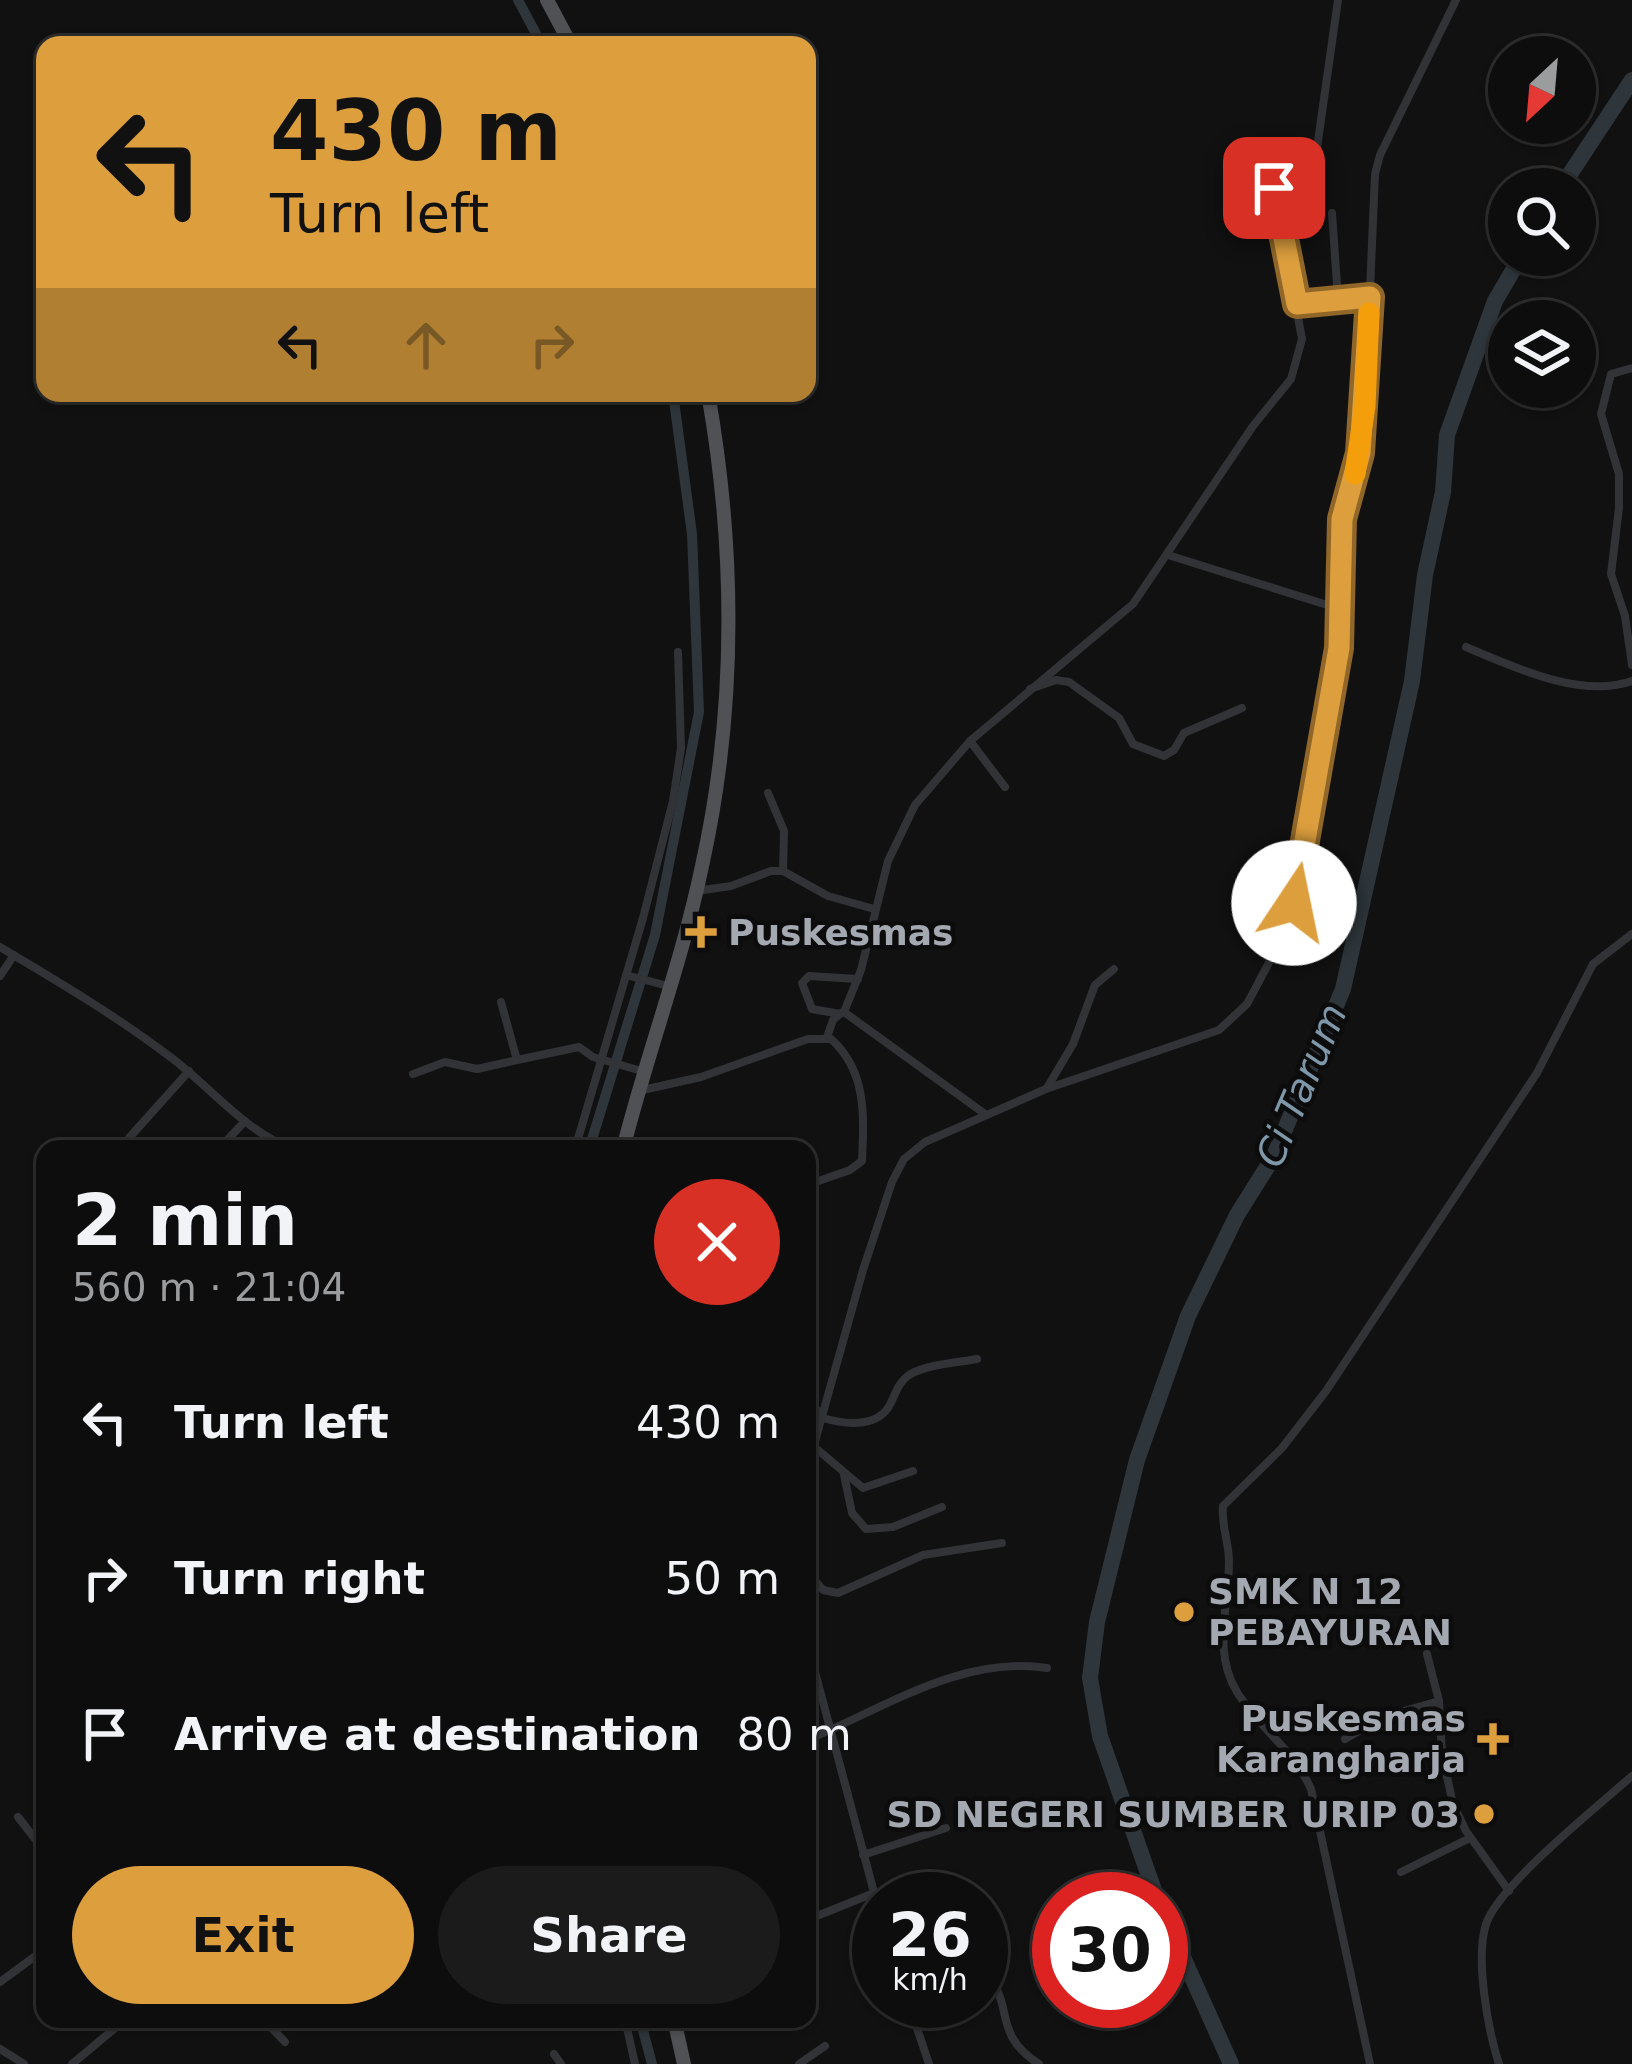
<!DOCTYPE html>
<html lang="en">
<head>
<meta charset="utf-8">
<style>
	:root { --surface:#0d0d0e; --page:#1b1b1c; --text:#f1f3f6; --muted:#9a9c9e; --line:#2d2d2e; --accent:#dd9f3e }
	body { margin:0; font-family:"DejaVu Sans",sans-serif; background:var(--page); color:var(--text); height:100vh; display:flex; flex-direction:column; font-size:45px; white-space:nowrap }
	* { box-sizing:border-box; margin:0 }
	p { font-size:39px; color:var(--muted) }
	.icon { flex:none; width:66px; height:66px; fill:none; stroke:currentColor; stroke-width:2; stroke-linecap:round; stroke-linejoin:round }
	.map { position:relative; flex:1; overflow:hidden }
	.sheet { position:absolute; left:36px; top:1140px; width:780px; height:888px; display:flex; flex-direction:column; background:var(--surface); border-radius:24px; box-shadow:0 3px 9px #0004,0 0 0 3px var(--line) }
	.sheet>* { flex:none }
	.banner { position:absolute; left:36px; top:36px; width:780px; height:366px; border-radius:24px; box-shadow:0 3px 9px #0004,0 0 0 3px var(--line); background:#dd9f3e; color:#111; overflow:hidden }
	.needle { width:78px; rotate:206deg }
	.fabs { position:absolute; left:1488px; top:36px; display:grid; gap:24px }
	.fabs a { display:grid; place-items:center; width:108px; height:108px; border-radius:50%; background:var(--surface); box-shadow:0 3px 9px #0004,0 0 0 3px var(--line); font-size:60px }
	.speed { position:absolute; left:852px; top:1872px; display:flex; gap:24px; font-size:60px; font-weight:700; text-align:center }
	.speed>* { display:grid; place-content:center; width:156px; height:156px; border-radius:50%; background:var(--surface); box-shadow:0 3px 9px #0004,0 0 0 3px var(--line); line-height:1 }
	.speed small { font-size:30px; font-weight:400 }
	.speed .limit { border:18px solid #d22; background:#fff; color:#111 }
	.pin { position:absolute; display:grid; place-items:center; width:102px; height:102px; color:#fff; margin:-51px; border-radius:24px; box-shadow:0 6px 18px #0006 }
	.me { position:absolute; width:132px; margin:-66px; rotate:11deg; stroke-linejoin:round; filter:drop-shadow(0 0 9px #0008) }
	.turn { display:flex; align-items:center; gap:42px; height:252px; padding:0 36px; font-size:54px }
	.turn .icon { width:156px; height:156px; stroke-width:2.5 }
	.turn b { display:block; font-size:84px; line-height:102px }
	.lanes { display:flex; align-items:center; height:114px; padding:0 36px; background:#0003; justify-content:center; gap:60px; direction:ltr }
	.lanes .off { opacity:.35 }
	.round { display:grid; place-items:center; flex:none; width:126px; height:126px; border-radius:63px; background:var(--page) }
	.headline { display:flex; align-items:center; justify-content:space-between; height:204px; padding:0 36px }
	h1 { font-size:72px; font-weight:700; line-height:90px }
	.button { display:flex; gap:24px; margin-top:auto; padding:24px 36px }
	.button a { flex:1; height:138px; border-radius:72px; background:var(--accent); color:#111; font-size:48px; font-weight:700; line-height:138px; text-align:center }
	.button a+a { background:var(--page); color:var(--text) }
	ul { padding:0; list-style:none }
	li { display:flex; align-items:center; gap:36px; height:156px; padding:0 36px }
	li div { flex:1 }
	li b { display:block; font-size:45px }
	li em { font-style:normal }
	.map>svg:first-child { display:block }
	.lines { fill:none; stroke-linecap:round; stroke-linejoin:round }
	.canal { stroke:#2e363b; stroke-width:10 }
	.river { stroke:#2e363b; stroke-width:16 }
	.street { stroke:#323337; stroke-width:8 }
	.primary { stroke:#4f5155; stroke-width:14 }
	.route-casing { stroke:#906728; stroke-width:30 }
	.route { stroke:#dd9f3e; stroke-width:21 }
	.slow { stroke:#f59e0b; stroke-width:21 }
	.poi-dot { fill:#dd9f3e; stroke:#0c0c0d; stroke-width:4.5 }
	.labels { text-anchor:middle; stroke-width:9; stroke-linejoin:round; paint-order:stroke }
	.poi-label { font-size:36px; font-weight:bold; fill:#a4a9b1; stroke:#0c0c0d; text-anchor:start }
	.water-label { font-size:39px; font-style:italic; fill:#7e97a9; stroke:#0c0c0d }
</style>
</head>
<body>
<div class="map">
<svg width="1632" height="2064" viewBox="0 0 1632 2064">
	<rect width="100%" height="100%" fill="#111112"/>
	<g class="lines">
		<g class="canal">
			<path d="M518,0l24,45"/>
			<path d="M589,1149l66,-214 44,-223 -7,-178 -19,-141"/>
			<path d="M640,2019l12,45"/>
		</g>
		<g class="river">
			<path d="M1560,189l72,-109"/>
			<path d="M1157,1899l-57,-163 -10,-58 7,-56 40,-162 51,-144 49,-101 37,-59 69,-167 69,-308 13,-106 18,-83 4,-57 48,-134 27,-46"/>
			<path d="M1161,1908l70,156"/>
		</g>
		<g class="street">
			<path d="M1338,299l32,-2"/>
			<path d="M1297,304l41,-5 -6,-86"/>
			<path d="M1632,368l-21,6 -10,40 18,60v34l-8,66 14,42 7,49"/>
			<path d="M1168,555l172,54"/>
			<path d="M1466,647c47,20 115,52 166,34"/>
			<path d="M1030,689l26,-9 13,2 50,36 14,26 31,12 10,-6 10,-17 58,-25"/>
			<path d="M970,741l35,46"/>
			<path d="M768,793l16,38 -1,40"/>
			<path d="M696,891l35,-5 40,-15h12l45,25 46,13"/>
			<path d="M0,947c59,35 118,70 173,112 39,30 72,72 119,90"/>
			<path d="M626,975l42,11"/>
			<path d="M0,976l14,-21"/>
			<path d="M501,1002l16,58 62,-13 14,10 52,15"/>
			<path d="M840,1014l-28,-5 -10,-26 7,-7 49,3"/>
			<path d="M827,1037l6,-17 8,-7"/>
			<path d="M413,1074l32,-12 32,7 40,-9"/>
			<path d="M1047,1088l26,-44 22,-59 19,-16"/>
			<path d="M638,1091l63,-14 107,-38h23c36,32 33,77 31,122l-12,9 -43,15"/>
			<path d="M985,1114l-141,-102 17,-42 27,-109 27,-56 55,-64 163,-137 120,-178 38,-47 11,-40 -28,-152 6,-12 26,-7 10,-13 22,-155"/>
			<path d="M129,1138l60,-67"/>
			<path d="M219,1149l26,-28"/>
			<path d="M575,1149l68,-231 30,-117 8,-53 -3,-96"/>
			<path d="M807,1397l16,21c20,6 51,10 65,-10 7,-11 9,-25 21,-33 18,-11 47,-12 68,-16"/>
			<path d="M812,1445l51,43 50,-17"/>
			<path d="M807,1470l56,-200 29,-88 12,-23 21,-17 121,-53 173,-59 28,-26 35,-66 20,-80 37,-210 3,-129 18,-66 5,-47 10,-232 5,-19 76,-155"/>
			<path d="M844,1475l8,38 14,16 27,-2 49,-20"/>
			<path d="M807,1571l16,19 15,3 85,-38 79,-12"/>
			<path d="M807,1642l72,269"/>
			<path d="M1427,1654l12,47 3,53 11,50 13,27 43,60"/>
			<path d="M1345,1739l38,-22 56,-16"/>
			<path d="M807,1740c76,-31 154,-85 240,-72"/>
			<path d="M18,1817l18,23 9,5"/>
			<path d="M863,1855l83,-27"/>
			<path d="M1401,1872l69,-34"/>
			<path d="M807,1901l8,15"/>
			<path d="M807,1920l67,-27"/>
			<path d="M981,1974c37,23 7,58 58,90"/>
			<path d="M0,1982l45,-33"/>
			<path d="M908,2001l21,63"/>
			<path d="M263,2019l22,23"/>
			<path d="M625,2019l10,45"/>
			<path d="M678,2029l26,-10"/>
			<path d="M0,2049l24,15"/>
			<path d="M554,2054l7,10"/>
			<path d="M72,2064l54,-45"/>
			<path d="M799,2064l26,-18"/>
			<path d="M1370,2064l-59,-275c-17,-39 -53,-62 -74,-97 -25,-40 -8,-88 -8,-130 0,-20 -8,-37 -6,-56l59,-58 44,-57 211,-318 56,-109 39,-30"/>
			<path d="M1499,2064c-11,-34 -24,-105 -13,-140 13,-39 112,-118 146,-148"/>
		</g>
		<g class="primary">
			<path d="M547,0l24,45"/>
			<path d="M623,1149c24,-95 59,-187 79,-283 35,-158 34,-314 6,-473"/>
			<path d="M674,2019l10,45"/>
		</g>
	</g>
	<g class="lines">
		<defs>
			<path id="route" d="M1274,188l23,116 73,-7 -10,156 -18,66 -3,129 -45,255"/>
		</defs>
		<use href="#route" class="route-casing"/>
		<use href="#route" class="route"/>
		<path class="slow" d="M1355,474l10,-68 4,-93"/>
	</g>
	<g class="poi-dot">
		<path d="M695 914h12v12h12v12h-12v12h-12v-12h-12v-12h12z"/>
		<circle cx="1184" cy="1612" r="12"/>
		<path d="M1487 1721h12v12h12v12h-12v12h-12v-12h-12v-12h12z"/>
		<circle cx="1484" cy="1814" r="12"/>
	</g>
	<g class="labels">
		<g class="poi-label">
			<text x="728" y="945">Puskesmas</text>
			<text x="1208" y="1604">SMK N 12<tspan x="1208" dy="41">PEBAYURAN</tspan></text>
			<text x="1466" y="1731" text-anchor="end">Puskesmas<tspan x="1466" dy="41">Karangharja</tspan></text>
			<text x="1460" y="1827" text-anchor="end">SD NEGERI SUMBER URIP 03</text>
		</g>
		<g class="water-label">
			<text transform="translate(1301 1085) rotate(-67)" y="14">Ci Tarum</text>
		</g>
	</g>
</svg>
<div class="fabs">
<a><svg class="needle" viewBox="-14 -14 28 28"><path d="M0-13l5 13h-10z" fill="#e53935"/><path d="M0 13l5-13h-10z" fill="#9a9c9e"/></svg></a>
<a><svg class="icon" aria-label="search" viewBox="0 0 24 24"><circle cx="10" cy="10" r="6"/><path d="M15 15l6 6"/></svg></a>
<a><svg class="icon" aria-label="layers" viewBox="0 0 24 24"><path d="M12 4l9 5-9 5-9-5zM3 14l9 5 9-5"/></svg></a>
</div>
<div class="speed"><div>26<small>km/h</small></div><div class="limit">30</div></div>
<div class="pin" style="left:1274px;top:188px;background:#d93025"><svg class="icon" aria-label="arrive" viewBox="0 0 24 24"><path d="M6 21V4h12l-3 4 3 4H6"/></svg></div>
<svg class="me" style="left:1294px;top:903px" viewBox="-20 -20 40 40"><circle r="19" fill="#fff"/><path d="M0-13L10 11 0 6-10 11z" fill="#dd9f3e"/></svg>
<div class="banner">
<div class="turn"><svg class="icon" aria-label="left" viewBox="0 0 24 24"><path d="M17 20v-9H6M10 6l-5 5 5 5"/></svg><div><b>430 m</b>Turn left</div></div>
<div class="lanes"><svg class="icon" aria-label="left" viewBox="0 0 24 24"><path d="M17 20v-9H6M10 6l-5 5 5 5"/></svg><svg class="icon off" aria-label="ahead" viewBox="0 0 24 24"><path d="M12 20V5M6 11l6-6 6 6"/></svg><svg class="icon off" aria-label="right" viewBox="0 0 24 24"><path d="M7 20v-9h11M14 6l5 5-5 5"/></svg></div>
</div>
<section class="sheet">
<div class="headline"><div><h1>2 min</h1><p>560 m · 21:04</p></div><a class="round" style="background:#d93025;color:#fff"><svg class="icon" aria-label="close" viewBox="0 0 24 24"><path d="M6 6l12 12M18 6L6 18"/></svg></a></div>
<ul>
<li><svg class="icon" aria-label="left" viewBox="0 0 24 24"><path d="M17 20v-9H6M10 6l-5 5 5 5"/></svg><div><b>Turn left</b></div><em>430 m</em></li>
<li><svg class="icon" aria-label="right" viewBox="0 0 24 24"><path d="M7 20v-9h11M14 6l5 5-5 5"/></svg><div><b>Turn right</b></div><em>50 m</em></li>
<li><svg class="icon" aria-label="arrive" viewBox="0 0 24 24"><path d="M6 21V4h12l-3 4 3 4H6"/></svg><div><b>Arrive at destination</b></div><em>80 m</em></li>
</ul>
<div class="button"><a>Exit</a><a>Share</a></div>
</section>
</div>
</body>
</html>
